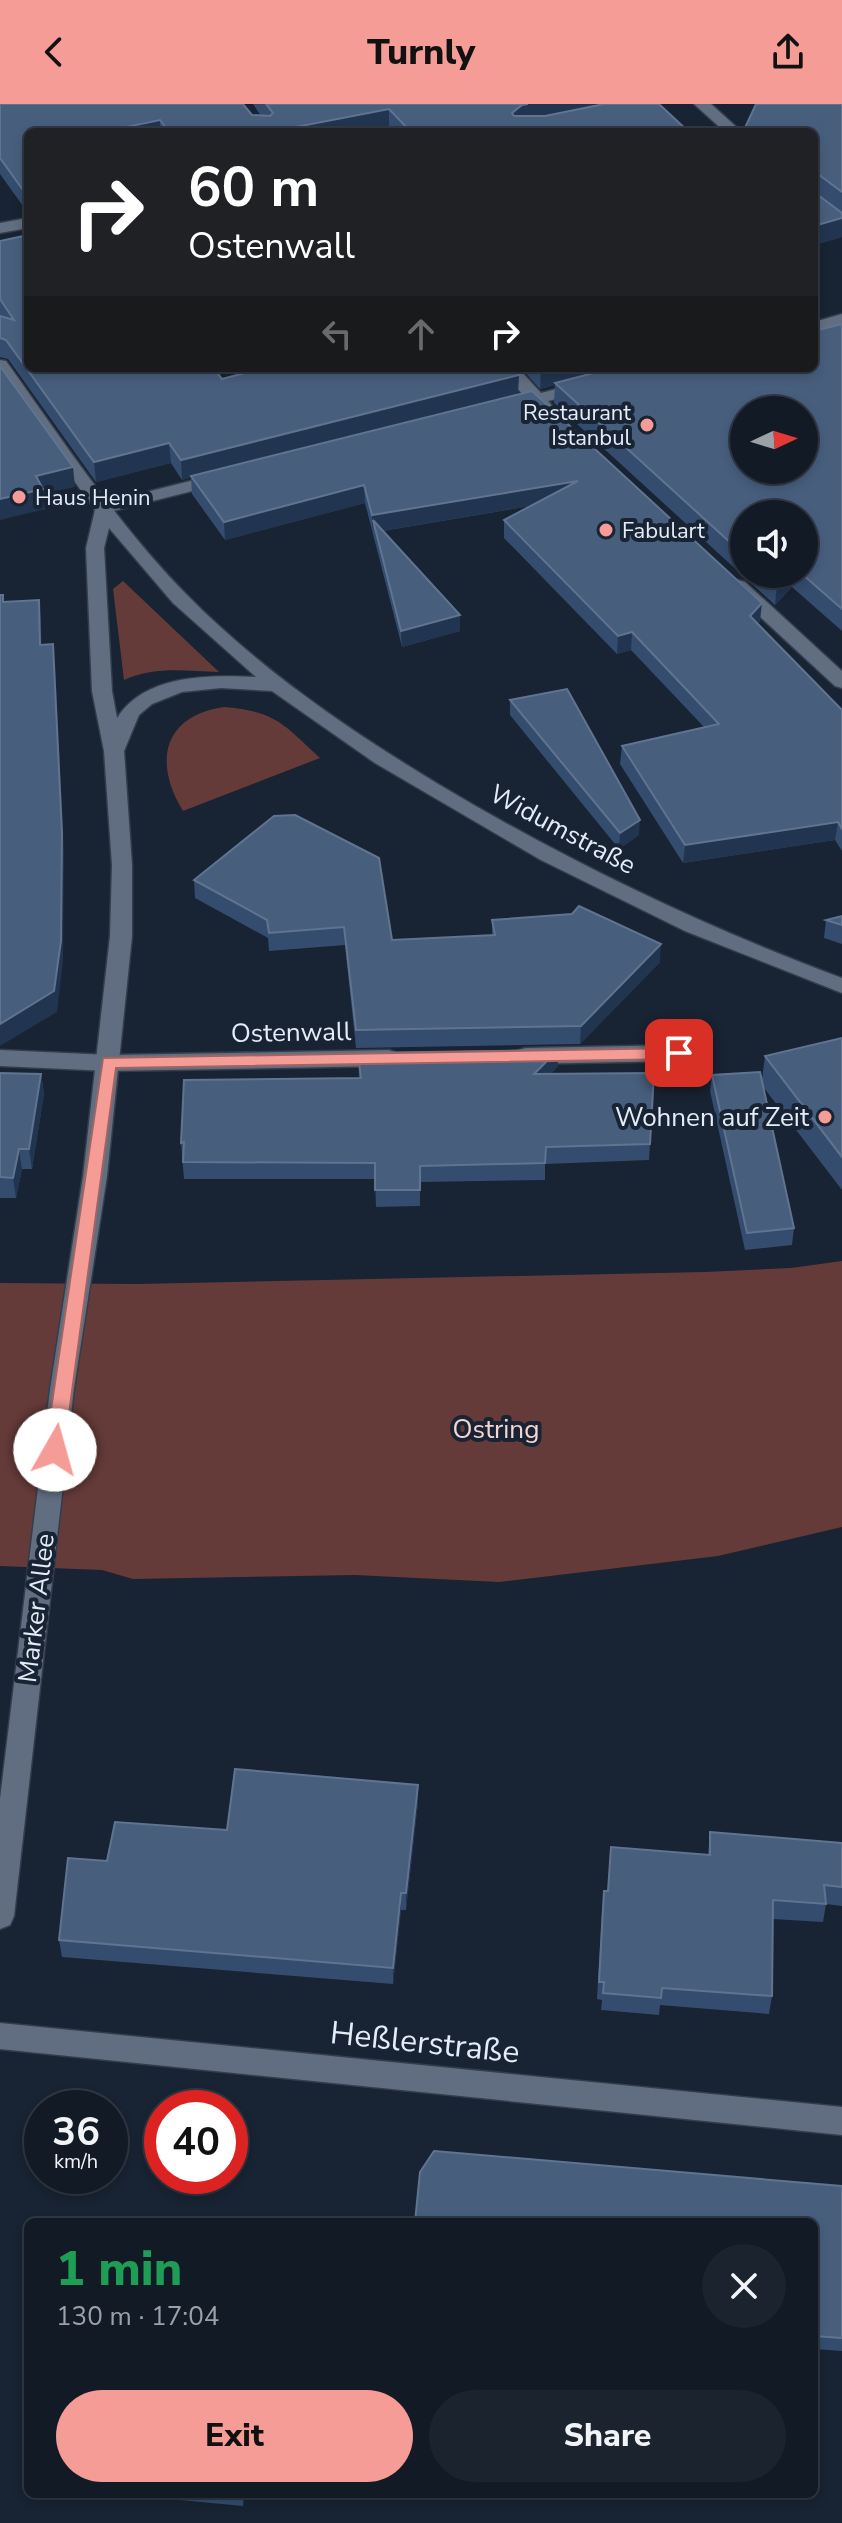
<!DOCTYPE html>
<html lang="en">
<head>
<meta charset="utf-8">
<style>
	:root { --surface:#121a26; --page:#1b232e; --text:#f1f3f6; --muted:#9ca1a7; --line:#313843; --accent:#f59c96 }
	body { margin:0; font-family:"Nunito Sans",sans-serif; background:var(--page); color:var(--text); height:100vh; display:flex; flex-direction:column; font-size:30px; white-space:nowrap }
	* { box-sizing:border-box; margin:0 }
	p { font-size:26px; color:var(--muted) }
	.icon { flex:none; width:44px; height:44px; fill:none; stroke:currentColor; stroke-width:2; stroke-linecap:round; stroke-linejoin:round }
	.map { position:relative; flex:1; overflow:hidden }
	.side { position:absolute; left:24px; top:2114px; width:794px; height:280px; display:flex; flex-direction:column; background:var(--surface); border-radius:12px; box-shadow:0 4px 12px #0003,0 0 0 2px var(--line) }
	.side>* { flex:none }
	.hud { position:absolute; left:24px; top:24px; width:794px; height:244px; border-radius:12px; box-shadow:0 4px 12px #0003,0 0 0 2px var(--line); background:#202124; color:#fff; overflow:hidden }
	.needle { width:52px; rotate:86deg }
	.controls { position:absolute; left:730px; top:292px; display:grid; gap:16px }
	.controls a { display:grid; place-items:center; width:88px; height:88px; border-radius:50%; background:var(--surface); box-shadow:0 4px 12px #0003,0 0 0 2px var(--line); font-size:40px }
	.speed { position:absolute; left:24px; top:1986px; display:flex; gap:16px; font-size:40px; font-weight:700; text-align:center }
	.speed>* { display:grid; place-content:center; width:104px; height:104px; border-radius:50%; background:var(--surface); box-shadow:0 4px 12px #0003,0 0 0 2px var(--line); line-height:1 }
	.speed small { font-size:20px; font-weight:400 }
	.speed .limit { border:12px solid #d22; background:#fff; color:#111 }
	.pin { position:absolute; display:grid; place-items:center; width:68px; height:68px; color:#fff; margin:-34px; border-radius:16px; box-shadow:0 4px 12px #0006 }
	.me { position:absolute; width:88px; margin:-44px; rotate:7deg; stroke-linejoin:round; filter:drop-shadow(0 0 6px #0008) }
	.turn { display:flex; align-items:center; gap:28px; height:168px; padding:0 32px; font-size:36px }
	.turn .icon { width:104px; height:104px; stroke-width:2.5 }
	.turn b { display:block; font-size:56px; line-height:68px }
	.lanes { display:flex; align-items:center; height:76px; padding:0 32px; background:#0003; justify-content:center; gap:40px; direction:ltr }
	.lanes .off { opacity:.35 }
	.round { display:grid; place-items:center; flex:none; width:84px; height:84px; border-radius:42px; background:var(--page) }
	.head { display:flex; align-items:center; justify-content:space-between; height:136px; padding:0 32px }
	h1 { font-size:48px; font-weight:800; line-height:60px; color:#1e9e55 }
	.cta { display:flex; gap:16px; margin-top:auto; padding:16px 32px }
	.cta a { flex:1; height:92px; border-radius:48px; background:var(--accent); color:#111; font-size:32px; font-weight:800; line-height:92px; text-align:center }
	.cta a+a { background:var(--page); color:var(--text) }
	header { display:flex; justify-content:space-between; align-items:center; height:104px; padding:0 32px; background:var(--accent); color:#111; font-size:36px; font-weight:800 }
	.map>svg:first-child { display:block }
	.green { fill:#653b39 }
	.lines { fill:none; stroke-linecap:round; stroke-linejoin:round }
	.street-casing { stroke:#343d4b; stroke-width:3 }
	.secondary-casing { stroke:#343d4b; stroke-width:3 }
	.street { fill:#616e81; fill-rule:evenodd }
	.secondary { fill:#616e81; fill-rule:evenodd }
	.wall { fill:#344d6e; fill-rule:evenodd }
	.shaded-wall { fill:#213550 }
	.building { fill:#475e7d; stroke:#607490; stroke-width:2; fill-rule:evenodd }
	.route { fill:#f59c96; stroke:#9f6562; stroke-width:2 }
	.poi-dot { fill:#f59c96; stroke:#182333; stroke-width:3 }
	.labels { text-anchor:middle; stroke-width:8; stroke-linejoin:round; paint-order:stroke }
	.far-poi-label { font-size:22px; fill:#e4ecf7; stroke:#182333; text-anchor:start }
	.street-label { font-size:26px; fill:#e4ecf7; stroke:#182333 }
	.poi-label { font-size:26px; fill:#e4ecf7; stroke:#182333; text-anchor:end }
	.park-label { font-size:26px; fill:#f7d5d1; stroke:#182333 }
	.near-street-label { font-size:32px; fill:#e4ecf7; stroke:#182333 }
</style>
</head>
<body>
<header><svg class="icon" aria-label="back" viewBox="0 0 24 24"><path d="M15 5l-7 7 7 7"/></svg>Turnly<svg class="icon" aria-label="share" viewBox="0 0 24 24"><path d="M12 15V3M7 8l5-5 5 5M5 13v7h14v-7"/></svg></header>
<div class="map">
<svg width="842" height="2419" viewBox="0 0 842 2419">
	<rect width="100%" height="100%" fill="#182333"/>
	<g class="green">
		<path d="M123,477l96,91c-34,-1 -64,-6 -95,8l-11,-91z"/>
		<path d="M224,603c52,4 60,18 96,51l-137,53c-30,-49 -20,-95 41,-104z"/>
		<path d="M842,1157v266l-124,29 -219,26 -144,-7 -222,4 -31,-9 -102,-4v-283l137,1 568,-12 86,-4z"/>
	</g>
	<g class="lines">
		<defs>
			<g id="street">
				<path d="M694,0h17l31,28h-17z"/>
				<path d="M842,210v10l-28,8v-10z"/>
				<path d="M499,264h19l23,25 42,-11 9,5 -3,4 -41,10 7,8 -3,4h-12l-7,-8 -23,6 -6,-1 -3,-4 3,-4 21,-5z"/>
				<path d="M222,369l9,5 -3,4 -123,31 -9,-5 3,-4z"/>
				<path d="M738,476l7,2 97,89v17l-7,-2 -104,-96 -2,-4 2,-4z"/>
				<path d="M679,941l8,3 3,5 -3,5 -8,3 -154,3 -8,-3 -3,-5 3,-5 8,-3z"/>
				<path d="M0,946l109,5 280,-5 8,3 3,5 -3,5 -8,3 -280,5 -109,-5z"/>
			</g>
			<g id="secondary">
				<path d="M28,114v10l-28,5v-10z"/>
				<path d="M0,256l6,1c58,81 112,164 181,234 74,75 162,135 251,189 129,77 264,142 404,194v15l-157,-62 -144,-71 -166,-97 -103,-72 -51,-3 -39,4 -30,12 -13,11 -15,36 8,114v71l-25,240 -33,213 -60,527 -4,9 -10,4v-130l50,-410 33,-213 27,-240 2,-71 -8,-114 -12,-60 -6,-143 9,-38 -95,-133zM109,424l64,75 83,74c-47,-2 -111,-3 -139,41l-5,-27 -8,-143z"/>
				<path d="M0,1919l842,84v28l-842,-86z"/>
			</g>
		</defs>
		<use href="#street" class="street-casing"/>
		<use href="#secondary" class="secondary-casing"/>
		<use href="#street" class="street"/>
		<use href="#secondary" class="secondary"/>
	</g>
	<g class="wall">
		<path d="M0,0l261,12 -8,-12h406l30,28h-296l-4,-4 -21,4h-340v81l-28,-39z"/>
		<path d="M842,0v133l-28,8v-113z"/>
		<path d="M0,137l222,138 296,15 242,227 -3,3 85,86v141l-7,-11 -152,23 -63,-99 2,-18 82,-19 -73,-77 -14,4 -113,-116v-18l26,-14 -147,25 77,100 -58,16 -37,-144 -140,37 -33,-46 -1,-17 -9,3 -11,-17 -75,19 -88,-123 -8,-2z"/>
		<path d="M842,220v307l-50,-44 -17,18 -221,-202 1,-18 -15,4 -19,-21h293zM744,410l60,60h-60z"/>
		<path d="M510,596l129,135 -20,14 -109,-134z"/>
		<path d="M194,776l198,60 100,-5v-15l168,42 -80,82 -224,4 -11,-103 -76,6 -1,-13 -73,-40z"/>
		<path d="M842,812v28l-18,-6 2,-18z"/>
		<path d="M842,934v152l-78,-102 30,140 -2,17 -47,5 -35,-159 2,-16 50,4 3,-23z"/>
		<path d="M558,946v16l-8,8 100,70 -1,16 -104,4v16l-125,2v24l-44,1 -1,-28h-191l-3,-36 178,-65 -1,-25z"/>
		<path d="M0,969l41,1 3,20 -12,75h-10l-6,29h-16z"/>
		<path d="M418,1698l-12,108h-5l-8,74 -331,-27 -3,-17 48,-79 120,-31z"/>
		<path d="M710,1728l132,11v63l-16,-2 -3,18 -50,-3 -1,77 -3,18 -109,-9 -1,10 -58,-5 1,-10 -5,-1 5,-89 2,-19h4l3,-44 97,8z"/>
		<path d="M842,2082v165l-28,-2v-127z"/>
		<path d="M117,2390h127l-1,12z"/>
	</g>
	<g class="shaded-wall">
		<path d="M528,0h91l-98,20 -9,-11 10,-8z"/>
		<path d="M389,5v19l-21,4h-98z"/>
		<path d="M160,16v12h-58z"/>
		<path d="M842,114v19l-28,8v-19z"/>
		<path d="M544,264h78l-67,15v2l-15,4 1,-20z"/>
		<path d="M519,271l-1,19 -336,86 -1,-20z"/>
		<path d="M169,339l2,20 -75,19 -2,-20z"/>
		<path d="M73,363l2,20 -31,7 2,15 -46,11v-21l36,-23z"/>
		<path d="M578,377l-1,17 -201,34 -3,-12 -1,13v-18z"/>
		<path d="M364,381l1,18 -140,37 -1,-18z"/>
		<path d="M788,470h5l-1,13 -17,18 2,-20z"/>
		<path d="M39,496l2,20 1,45 -2,-20z"/>
		<path d="M762,499l-2,18 -12,13 2,-18z"/>
		<path d="M460,511v16l-58,16 -1,-16z"/>
		<path d="M632,528l-1,18 -14,4 1,-18z"/>
		<path d="M53,540l2,20 9,189 -1,108 -6,51 -57,34v-22z"/>
		<path d="M640,716l-1,15 -20,14 1,-16z"/>
		<path d="M838,718l-3,18 -152,23 2,-18z"/>
		<path d="M661,840l-1,18 -80,82 1,-18z"/>
		<path d="M558,946v16l-25,25 1,-17z"/>
		<path d="M41,970l3,20 -12,75 -3,-20z"/>
		<path d="M19,1045l3,20 -6,29 -3,-20z"/>
		<path d="M418,1681v17l-12,108v-17z"/>
		<path d="M401,1789v17l-8,74v-16z"/>
	</g>
	<g class="building">
		<path d="M0,0h243l9,11 18,1 3,-3 -7,-9h262l-6,1 -10,8 2,3h31l59,-12h55l30,28h-278l-22,-23 -119,23h-101l-9,-12 -58,12h-74v65l-28,-39z"/>
		<path d="M756,0h86v88l-24,-18 -4,1v-43h-71z"/>
		<path d="M814,78v10l28,21v5l-28,8z"/>
		<path d="M28,131v133h186l8,11 41,-11h250l6,7 -338,85 -12,-17 -75,19 -88,-122 -6,-2v-22l14,4 -14,-21v-58z"/>
		<path d="M842,220v285l-40,-35h2v-60h-60v41l-189,-172 58,-15h201v-37zM744,306h60v60h-60z"/>
		<path d="M0,262l73,101 -37,9 7,13 -43,10z"/>
		<path d="M532,287l230,212 -12,13 92,94v119l-4,-7 -153,23 -63,-99 97,-22 -87,-92 -14,4 -114,-116 74,-39 -206,34 -8,-30 -140,37 -33,-46z"/>
		<path d="M373,416l87,95 -59,16z"/>
		<path d="M765,470h23l-11,11z"/>
		<path d="M0,491h3v7l36,-2 1,45 13,-1 9,189 -1,108 -7,50 -54,33z"/>
		<path d="M567,585l73,131 -20,13 -110,-133z"/>
		<path d="M295,711l84,43 13,82 103,-5 -3,-15 80,-6 7,-8 82,38 -80,82 -225,4 -12,-103 -75,6 -2,-13 -73,-40 80,-64z"/>
		<path d="M842,812v9l-16,-5z"/>
		<path d="M842,934v119l-77,-101z"/>
		<path d="M558,946l-24,24 120,-1 -4,71 -104,3 -1,16 -125,3v24h-45v-27l-192,-1 1,-20 -3,1 3,-63 177,-2 -3,-25z"/>
		<path d="M760,968l34,156 -47,5 -35,-158z"/>
		<path d="M0,969l41,1 -12,75h-10l-6,29 -13,-1z"/>
		<path d="M235,1665l183,16 -12,108h-5l-8,75 -334,-28 9,-82 39,3 8,-39 112,8z"/>
		<path d="M710,1728l132,11v44l-18,-2 2,19 -53,-4 -1,96 -110,-8 -1,10 -58,-5 1,-11h-5l5,-91h4l3,-44 99,8z"/>
		<path d="M434,2047l408,35v152l-28,-2v-114h-399l5,-50z"/>
	</g>
	<path class="route" d="M679,944l8,5 -8,6 -563,9 -52,382 -3,5h-13l-3,-5 58,-392z"/>
	<g class="poi-dot">
		<circle cx="647" cy="321" r="8"/>
		<circle cx="19" cy="393" r="8"/>
		<circle cx="606" cy="426" r="8"/>
		<circle cx="825" cy="1013" r="8"/>
	</g>
	<g class="labels">
		<g class="far-poi-label">
			<text x="631" y="316" text-anchor="end">Restaurant<tspan x="631" dy="25">Istanbul</tspan></text>
			<text x="35" y="401">Haus Henin</text>
			<text x="622" y="434">Fabulart</text>
		</g>
		<g class="street-label">
			<text transform="translate(563 725) rotate(28)" y="9">Widumstraße</text>
			<text transform="translate(291 928) rotate(-1)" y="9">Ostenwall</text>
			<text transform="translate(36 1504) rotate(-83)" y="9">Marker Allee</text>
		</g>
		<g class="poi-label">
			<text x="809" y="1022">Wohnen auf Zeit</text>
		</g>
		<g class="park-label">
			<text x="496" y="1334">Ostring</text>
		</g>
		<g class="near-street-label">
			<text transform="translate(425 1938) rotate(6)" y="11">Heßlerstraße</text>
		</g>
	</g>
</svg>
<div class="controls">
<a><svg class="needle" viewBox="-14 -14 28 28"><path d="M0-13l5 13h-10z" fill="#e53935"/><path d="M0 13l5-13h-10z" fill="#9ca1a7"/></svg></a>
<a><svg class="icon" aria-label="sound" viewBox="0 0 24 24"><path d="M4 9h4l5-4v14l-5-4H4zM17 9q2 3 0 6"/></svg></a>
</div>
<div class="speed"><div>36<small>km/h</small></div><div class="limit">40</div></div>
<div class="pin" style="left:679px;top:949px;background:#d93025"><svg class="icon" aria-label="arrive" viewBox="0 0 24 24"><path d="M6 21V4h12l-3 4 3 4H6"/></svg></div>
<svg class="me" style="left:55px;top:1346px" viewBox="-20 -20 40 40"><circle r="19" fill="#fff"/><path d="M0-13L10 11 0 6-10 11z" fill="#f59c96"/></svg>
<div class="hud">
<div class="turn"><svg class="icon" aria-label="right" viewBox="0 0 24 24"><path d="M7 20v-9h11M14 6l5 5-5 5"/></svg><div><b>60 m</b>Ostenwall</div></div>
<div class="lanes"><svg class="icon off" aria-label="left" viewBox="0 0 24 24"><path d="M17 20v-9H6M10 6l-5 5 5 5"/></svg><svg class="icon off" aria-label="ahead" viewBox="0 0 24 24"><path d="M12 20V5M6 11l6-6 6 6"/></svg><svg class="icon" aria-label="right" viewBox="0 0 24 24"><path d="M7 20v-9h11M14 6l5 5-5 5"/></svg></div>
</div>
<section class="side">
<div class="head"><div><h1>1 min</h1><p>130 m · 17:04</p></div><a class="round"><svg class="icon" aria-label="close" viewBox="0 0 24 24"><path d="M6 6l12 12M18 6L6 18"/></svg></a></div>
<div class="cta"><a>Exit</a><a>Share</a></div>
</section>
</div>
</body>
</html>
